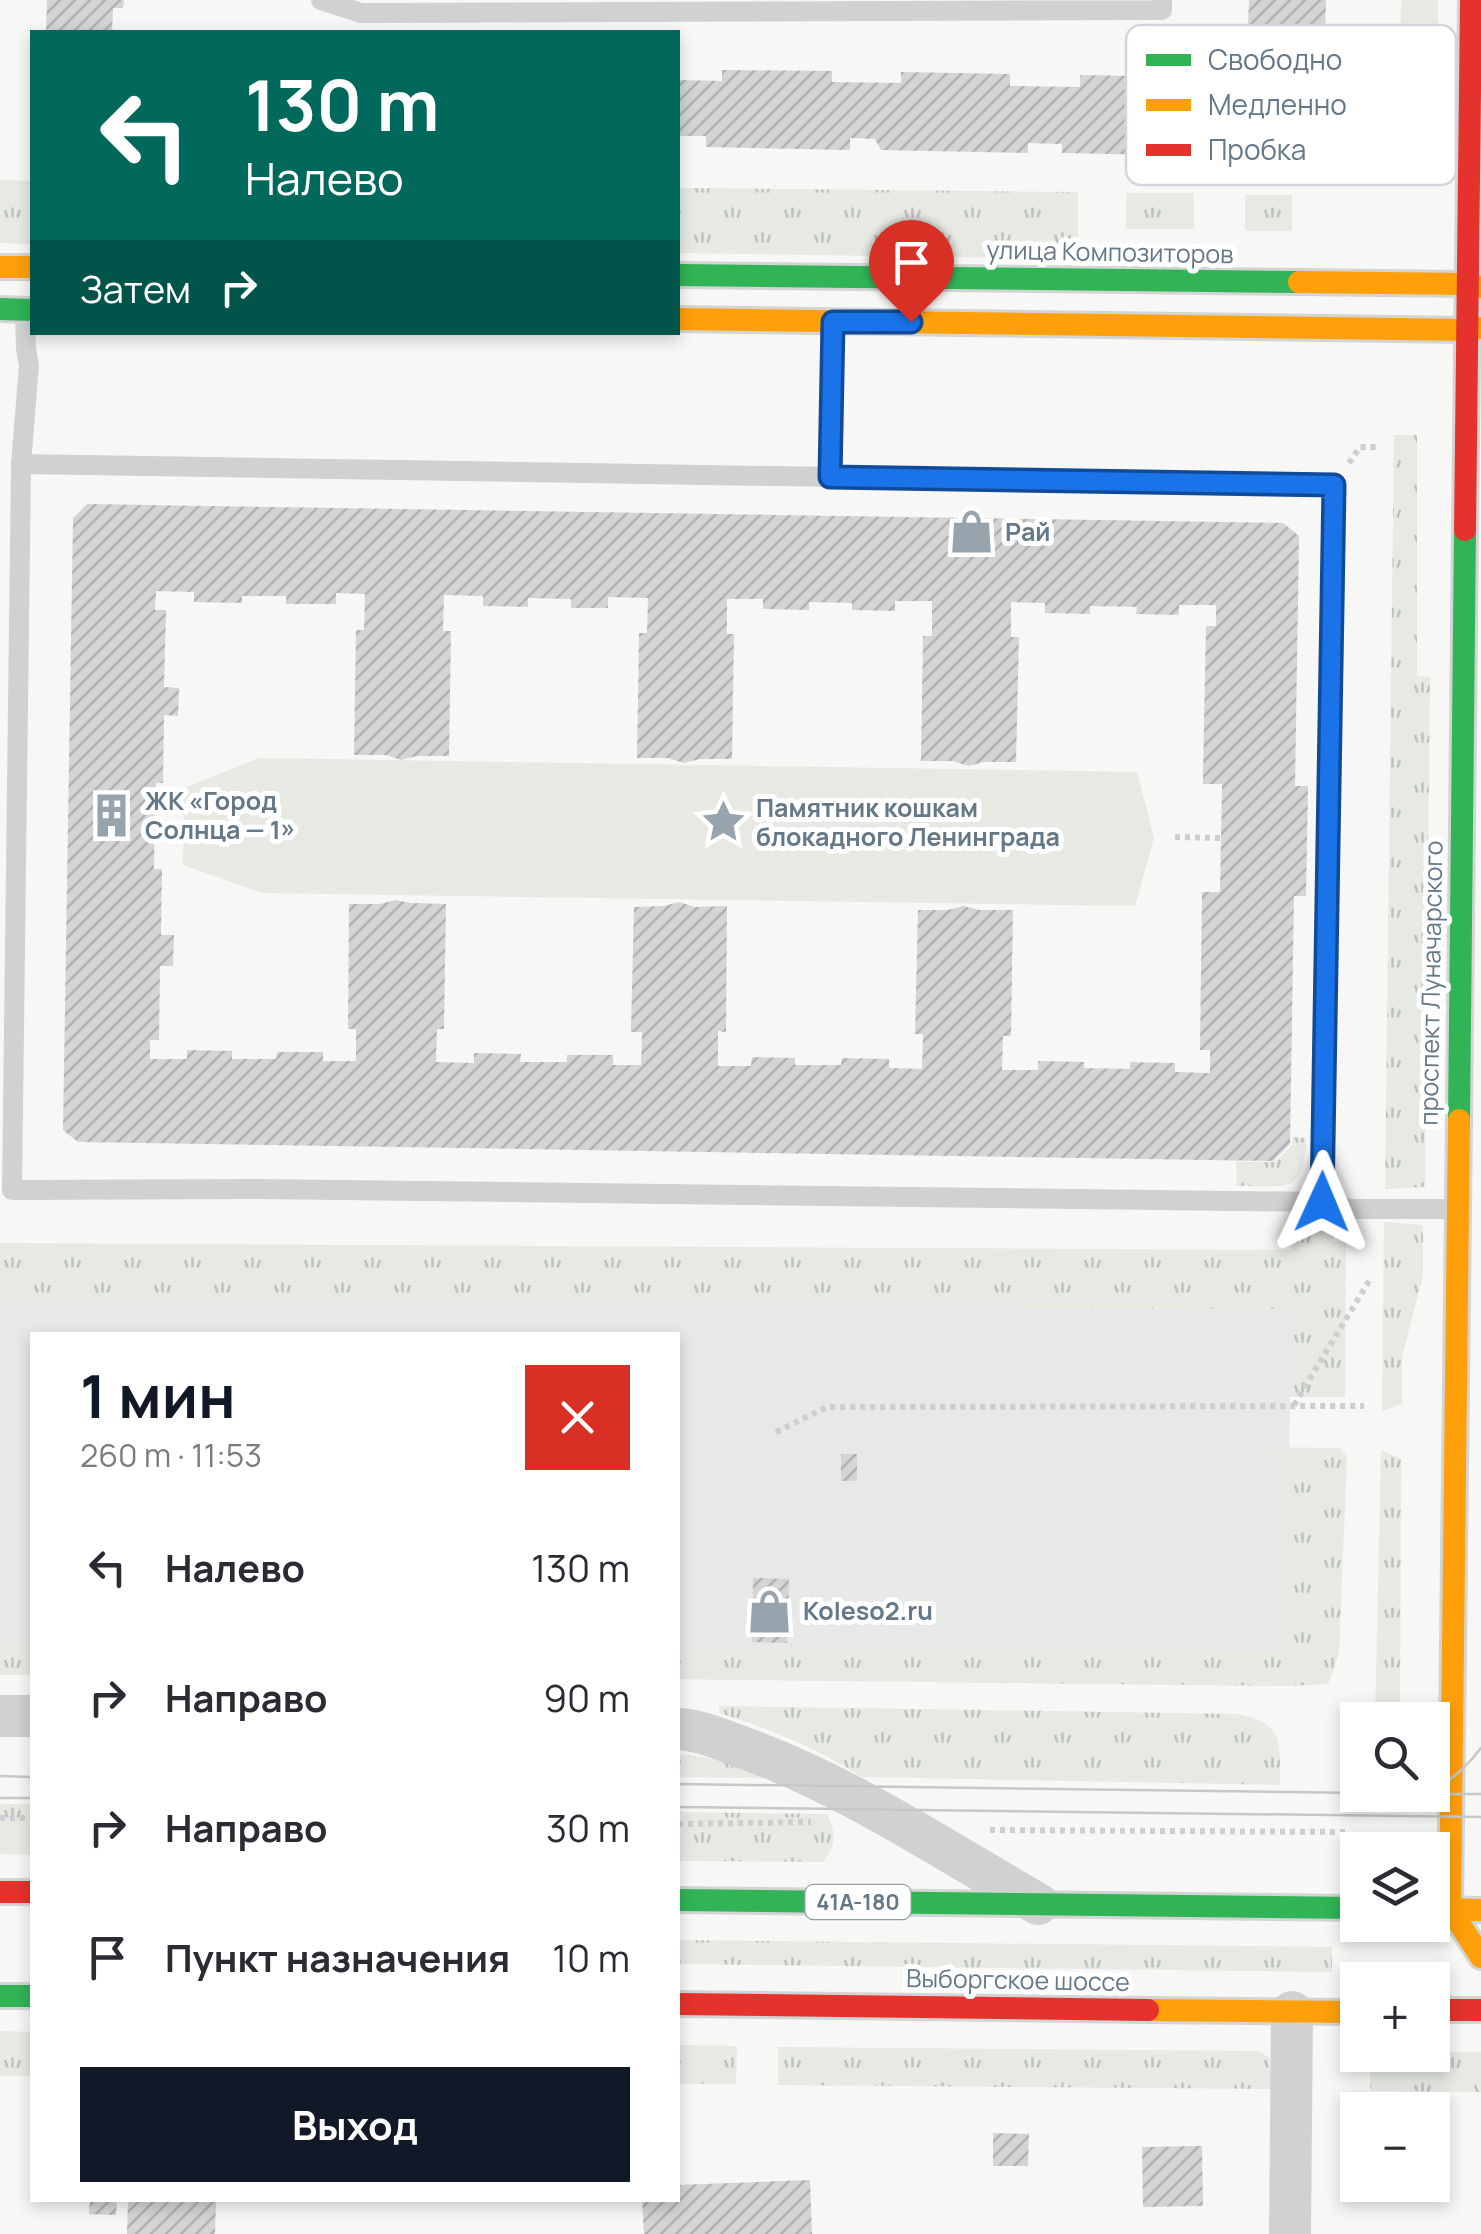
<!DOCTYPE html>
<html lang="ru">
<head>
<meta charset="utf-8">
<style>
	:root { --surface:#fff; --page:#f7f7f7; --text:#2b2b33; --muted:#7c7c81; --accent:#111827 }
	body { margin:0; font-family:Manrope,sans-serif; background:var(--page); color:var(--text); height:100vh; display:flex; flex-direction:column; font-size:38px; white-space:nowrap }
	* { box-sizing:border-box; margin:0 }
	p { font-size:32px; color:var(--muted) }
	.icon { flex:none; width:55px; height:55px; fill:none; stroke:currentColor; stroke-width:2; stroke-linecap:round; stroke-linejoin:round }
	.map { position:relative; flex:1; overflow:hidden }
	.sheet { position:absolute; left:30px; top:1332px; width:650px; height:870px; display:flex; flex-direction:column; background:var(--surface); border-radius:0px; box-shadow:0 5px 15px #0003 }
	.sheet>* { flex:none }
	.banner { position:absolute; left:30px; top:30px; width:650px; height:305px; border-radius:0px; box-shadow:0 5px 15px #0003; background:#00695c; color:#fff; overflow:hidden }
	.buttons { position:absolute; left:1340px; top:1702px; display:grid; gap:20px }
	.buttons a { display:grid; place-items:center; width:110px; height:110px; border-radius:0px; background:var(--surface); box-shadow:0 5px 15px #0003; font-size:50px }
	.pin { position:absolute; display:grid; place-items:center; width:85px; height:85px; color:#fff; margin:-102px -42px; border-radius:50% 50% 50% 0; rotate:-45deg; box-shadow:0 0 10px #0007 }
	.pin .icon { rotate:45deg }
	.me { position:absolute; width:110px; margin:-55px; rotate:1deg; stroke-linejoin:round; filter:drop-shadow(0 0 8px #0008) }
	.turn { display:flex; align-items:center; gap:35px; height:210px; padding:0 50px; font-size:45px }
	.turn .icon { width:130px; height:130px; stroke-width:2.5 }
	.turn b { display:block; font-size:70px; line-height:85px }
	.then { display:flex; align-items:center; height:95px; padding:0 50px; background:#0003; gap:20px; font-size:38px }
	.round { display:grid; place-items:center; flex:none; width:105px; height:105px; border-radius:0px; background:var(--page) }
	.summary { display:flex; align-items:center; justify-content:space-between; height:170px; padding:0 50px }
	h1 { font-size:60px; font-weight:700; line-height:75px; color:var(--accent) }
	.action { display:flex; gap:20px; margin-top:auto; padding:20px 50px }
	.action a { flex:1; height:115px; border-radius:0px; background:var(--accent); color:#fff; font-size:40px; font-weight:700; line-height:115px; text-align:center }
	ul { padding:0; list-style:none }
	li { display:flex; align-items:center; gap:30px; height:130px; padding:0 50px }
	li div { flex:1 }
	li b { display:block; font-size:38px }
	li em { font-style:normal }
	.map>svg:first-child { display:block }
	.built { fill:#e7e8e8 }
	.grass { fill:url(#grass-tufts) }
	.green { fill:#e6eae3 }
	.building { fill:url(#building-hatch); fill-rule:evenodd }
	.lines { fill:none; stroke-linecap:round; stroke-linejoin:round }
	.fast-casing { stroke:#d3d5d5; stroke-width:28 }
	.slow-casing { stroke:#d3d5d5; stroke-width:28 }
	.jam-casing { stroke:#d3d5d5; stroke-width:28 }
	.path { stroke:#cccecf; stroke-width:6; stroke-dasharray:5 5; stroke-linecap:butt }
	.lane { stroke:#d0d2d2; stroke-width:20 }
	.street { stroke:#d0d2d2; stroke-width:42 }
	.fast { stroke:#30b455; stroke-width:22 }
	.slow { stroke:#ff9f0a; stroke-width:22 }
	.jam { stroke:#e5322d; stroke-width:22 }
	.tram { stroke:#c6c7c8; stroke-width:2.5 }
	.route-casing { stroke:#114b97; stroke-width:25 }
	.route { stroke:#1a73e8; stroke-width:18 }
	.labels { text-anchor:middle; stroke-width:10; stroke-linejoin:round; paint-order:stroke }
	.shield { fill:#fff; stroke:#92a0ac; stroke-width:2.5 }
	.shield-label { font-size:22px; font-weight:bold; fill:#647888 }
	.street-label { font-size:25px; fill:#647888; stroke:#fff }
	.poi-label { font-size:25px; font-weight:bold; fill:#647888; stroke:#fff; text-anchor:start }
	.key { fill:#fff; stroke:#d0d6db; stroke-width:2.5 }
	.key-label { font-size:28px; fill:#647888 }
</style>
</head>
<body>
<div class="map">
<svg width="1481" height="2234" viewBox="0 0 1481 2234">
	<defs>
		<pattern id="grass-tufts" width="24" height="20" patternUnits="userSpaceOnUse" patternTransform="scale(2.5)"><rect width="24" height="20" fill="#e6eae3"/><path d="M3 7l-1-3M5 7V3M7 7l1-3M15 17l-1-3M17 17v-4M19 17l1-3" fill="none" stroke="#bec2be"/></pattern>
		<pattern id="building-hatch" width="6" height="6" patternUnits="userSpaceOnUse" patternTransform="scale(2.5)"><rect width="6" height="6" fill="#d3d4d4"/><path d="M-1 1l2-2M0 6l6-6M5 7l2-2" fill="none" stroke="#afb1b2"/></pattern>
	</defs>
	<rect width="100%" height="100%" fill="#f7f7f5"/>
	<path class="built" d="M0,1302l1291,7 -4,377 -609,-7v-344h-646v340h-32z"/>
	<g class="grass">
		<path d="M1401,0h37v140h-39z"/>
		<path d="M0,180l32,1v63l-32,-1z"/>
		<path d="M678,188l400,4v67l-400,-6z"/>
		<rect x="1126" y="193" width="68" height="36"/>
		<rect x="1245" y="195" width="47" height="36"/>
		<path d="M1394,435h23v241l13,1 -5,510 -40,2z"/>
		<path d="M1293,1137l13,1c-1,58 -22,48 -69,48l-1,-24h39l17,-17z"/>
		<path d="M1384,1222l39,3v51l-21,81v47l-20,7z"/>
		<path d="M1292,1230h42v12h12l-1,155h-55v-88l-1290,-7v-59l1292,7z"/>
		<path d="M1258,1447l82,1 7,9 -8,197 -11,30 -41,2 -609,-7v-34l603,7 2,-195h-24z"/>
		<path d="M1381,1450l20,9 -1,261h-25z"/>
		<path d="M0,1637l32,1v37h-32z"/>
		<path d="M719,1706l518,8c48,9 43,30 43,71l-418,-8c-45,-29 -92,-48 -143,-64z"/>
		<path d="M678,1754c33,2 60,11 91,24l-91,-1z"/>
		<path d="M0,1804h32v51l-32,-1z"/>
		<path d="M678,1812l149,2c9,19 10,32 -4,48l-145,-1z"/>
		<path d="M678,1940l654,7v25l-654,-8z"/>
		<path d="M0,2031l32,1v44h-32z"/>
		<path d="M678,2045l59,1 -1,38h-58z"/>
		<path d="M778,2047l479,4c22,9 19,17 18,38l-497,-4z"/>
		<path d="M1433,2052h48v40l-111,-1v-36h62z"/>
	</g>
	<path class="green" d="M259,758l878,14 17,66 -19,68 -873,-13 -79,-28 1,-77z"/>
	<g class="building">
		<path d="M47,0h77l-1,8h-10l-1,24h-66z"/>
		<path d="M1249,0h77l-4,146 -120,-3v13l-140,-3v-9l-34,-1v10l-147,-3 -6,-11 -25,-1v12l-144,-3v-11h-28v-56l44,1v-11l110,1v11l69,1v-11l109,2v12l70,1v-12l108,2 -1,12 70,1 1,-63h-10z"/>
		<path d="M87,504l1196,19 16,13 -4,250h13l-2,110h-12l-4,248 -17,17 -1195,-19 -15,-12 10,-612zM156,591l38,1v10l48,1v-7h44v8h50v-11l29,1 -1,36h-8l-2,125h32l15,5 16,-4h32l2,-125h-8l1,-36 39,1v10l45,1v-9l43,1v9h37v-11l40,1 -1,35h-8l-2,125h31l16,5 16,-4h32l2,-125h-7v-35h36v10l46,1v-8l43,1v7l43,1v-10h37v35h-9l-2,125h32l15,5 16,-4h32l3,-125h-8v-35l34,1v10l45,1v-8l47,1 -1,7 43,1v-10h37v21h-10l-3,145v13h19l-2,108h-18l-2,158h10v23l-35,-1v-9l-45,-1v7l-46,-1v-6l-46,-1v9h-36l1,-34h8l2,-126h-34l-16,-4 -15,4h-30l-3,124h8l-1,35 -33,-1v-9l-47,-1 -1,7h-46v-7l-43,-1 -1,9h-33v-35l8,1 1,-126 -32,1 -16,-5 -15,4 -30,1 -3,125h11l-1,33h-28v-10h-46v7h-47l1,-8 -47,-1v10l-38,-1 1,-33h7l2,-125 -35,-1 -15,-3 -16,4h-31l-1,125h8v32h-33v-9h-46l-1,7h-44v-8l-45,-1v9h-37v-19h9l1,-74h13l1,-31h-13l1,-66h-8l1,-76 1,-10h7l1,-68 14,1 1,-28 -15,-1 2,-77h-11z"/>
		<rect x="841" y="1454" width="16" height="27"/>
		<path d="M753,1578l36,1 -2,64 -35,-1z"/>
		<path d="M993,2133l36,1 -1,32h-35z"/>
		<path d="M1202,2146l1,60 -60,1 -1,-60z"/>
		<path d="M810,2180l2,54h-168l-2,-34h36v-15z"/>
		<path d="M90,2200h27l-1,15 -27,-1z"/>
		<path d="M128,2200h88l-1,34h-88z"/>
	</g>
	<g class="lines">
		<defs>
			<g id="fast">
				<path d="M678,275l621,7"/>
				<path d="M0,309l32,1"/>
				<path d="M1459,1120l6,-590"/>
				<path d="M678,1900l680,8"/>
				<path d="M0,1996h32"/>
			</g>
			<g id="slow">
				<path d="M0,267h32"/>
				<path d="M1299,282l167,2 15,3"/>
				<path d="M678,319l788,11 15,-2"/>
				<path d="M1459,1120l-9,789 31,48"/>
				<path d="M1432,1909l49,1"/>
				<path d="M1148,2010l210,2"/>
			</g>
			<g id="jam">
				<path d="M1465,530l6,-530"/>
				<path d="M0,1892h32"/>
				<path d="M678,2004l470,6"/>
				<path d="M1432,2010h49"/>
			</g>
		</defs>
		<use href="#fast" class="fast-casing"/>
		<use href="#slow" class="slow-casing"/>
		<use href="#jam" class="jam-casing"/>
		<g class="path">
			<path d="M1349,463l11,-16h19"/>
			<path d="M1175,837l46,1"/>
			<path d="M1294,1405l75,-124"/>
			<path d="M776,1432l51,-25 537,-1"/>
			<path d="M0,1818h32"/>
			<path d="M678,1824l133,-2"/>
			<path d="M990,1830l359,2"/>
		</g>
		<g class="lane">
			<path d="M321,0l40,13 801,-3v-10"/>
			<path d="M25,312l1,37 3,16 -8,99 -9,726 243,-1 1067,13 28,7h104"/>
			<path d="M21,464l1313,21 -12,717"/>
			<path d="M830,477l3,-153"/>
		</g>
		<g class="street">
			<path d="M0,1716h32"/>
			<path d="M678,1729c23,1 44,11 66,19 101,36 200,102 294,156"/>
			<path d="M1290,2234l2,-222"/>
		</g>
		<use href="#fast" class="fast"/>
		<use href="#slow" class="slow"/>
		<use href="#jam" class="jam"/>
		<g class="tram">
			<path d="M0,1776l32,1"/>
			<path d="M678,1784l680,9"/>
			<path d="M1432,1791c21,-11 35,-25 49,-43"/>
			<path d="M1432,1794h49"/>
			<path d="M0,1798h32"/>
			<path d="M678,1807l803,10"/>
			<path d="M1388,1809l23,-7 14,-7"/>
		</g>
	</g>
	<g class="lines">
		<defs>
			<path id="route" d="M911,322h-78l-3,155 504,8 -12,717"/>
		</defs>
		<use href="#route" class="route-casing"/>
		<use href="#route" class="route"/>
	</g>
	<defs>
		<symbol id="shop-bare" viewBox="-9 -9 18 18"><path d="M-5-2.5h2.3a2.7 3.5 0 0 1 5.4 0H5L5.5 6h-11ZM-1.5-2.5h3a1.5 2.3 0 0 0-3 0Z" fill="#97a4ae" stroke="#fff" stroke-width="2.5" paint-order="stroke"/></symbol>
		<symbol id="building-bare" viewBox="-9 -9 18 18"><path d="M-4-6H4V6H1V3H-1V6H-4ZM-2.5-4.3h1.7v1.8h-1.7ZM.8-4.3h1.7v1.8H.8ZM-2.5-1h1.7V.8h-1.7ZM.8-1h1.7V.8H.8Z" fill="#97a4ae" stroke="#fff" stroke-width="2.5" paint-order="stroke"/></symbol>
		<symbol id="sight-bare" viewBox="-9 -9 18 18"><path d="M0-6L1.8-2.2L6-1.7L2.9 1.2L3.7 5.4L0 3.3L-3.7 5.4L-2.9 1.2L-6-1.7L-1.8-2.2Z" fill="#97a4ae" stroke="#fff" stroke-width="2.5" paint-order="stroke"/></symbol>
	</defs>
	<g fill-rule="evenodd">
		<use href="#shop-bare" x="940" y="500" width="63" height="63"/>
		<use href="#building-bare" x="80" y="784" width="63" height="63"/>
		<use href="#sight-bare" x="692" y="790" width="63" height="63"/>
		<use href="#shop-bare" x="738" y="1580" width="63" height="63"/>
	</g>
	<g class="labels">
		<rect class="shield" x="805.5" y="1885" width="105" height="34" rx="8"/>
		<g class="shield-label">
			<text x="858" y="1910">41А-180</text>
		</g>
		<g class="street-label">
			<text transform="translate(1110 252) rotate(1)" y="9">улица Композиторов</text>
			<text transform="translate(1431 983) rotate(-89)" y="9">проспект Луначарского</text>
			<text transform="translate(1018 1980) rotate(1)" y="9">Выборгское шоссе</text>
		</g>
		<g class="poi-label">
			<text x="1005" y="541">Рай</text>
			<text x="145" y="810">ЖК «Город<tspan x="145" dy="29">Солнца — 1»</tspan></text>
			<text x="756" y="817">Памятник кошкам<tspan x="756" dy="29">блокадного Ленинграда</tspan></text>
			<text x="803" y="1620">Koleso2.ru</text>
		</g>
	</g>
	<rect x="1126" y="25" width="330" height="160" rx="15" class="key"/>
	<rect x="1146" y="54" width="45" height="12" fill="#30b455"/>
	<rect x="1146" y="99" width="45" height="12" fill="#ff9f0a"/>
	<rect x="1146" y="144" width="45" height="12" fill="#e5322d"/>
	<g class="key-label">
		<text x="1208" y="70">Свободно</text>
		<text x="1208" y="115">Медленно</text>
		<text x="1208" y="160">Пробка</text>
	</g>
</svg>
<div class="buttons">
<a><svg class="icon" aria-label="search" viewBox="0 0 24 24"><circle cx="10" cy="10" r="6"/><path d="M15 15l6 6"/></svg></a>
<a><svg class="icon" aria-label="layers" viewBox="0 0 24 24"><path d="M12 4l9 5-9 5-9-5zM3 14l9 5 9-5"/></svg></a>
<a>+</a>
<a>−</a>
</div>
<div class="pin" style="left:911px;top:322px;background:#d93025"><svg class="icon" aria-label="arrive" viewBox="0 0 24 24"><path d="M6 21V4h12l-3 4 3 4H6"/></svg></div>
<svg class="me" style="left:1322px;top:1202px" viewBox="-20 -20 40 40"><path d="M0-17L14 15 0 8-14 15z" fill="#1a73e8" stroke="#fff" stroke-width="4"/></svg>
<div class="banner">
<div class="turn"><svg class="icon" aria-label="left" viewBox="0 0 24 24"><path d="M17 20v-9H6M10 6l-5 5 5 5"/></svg><div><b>130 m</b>Налево</div></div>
<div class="then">Затем<svg class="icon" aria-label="right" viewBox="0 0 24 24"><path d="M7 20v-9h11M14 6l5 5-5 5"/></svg></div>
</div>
<section class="sheet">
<div class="summary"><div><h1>1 мин</h1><p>260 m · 11:53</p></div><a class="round" style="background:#d93025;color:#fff"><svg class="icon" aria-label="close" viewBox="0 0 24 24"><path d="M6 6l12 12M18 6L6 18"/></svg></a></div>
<ul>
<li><svg class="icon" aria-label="left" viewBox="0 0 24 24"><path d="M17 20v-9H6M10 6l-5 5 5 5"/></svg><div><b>Налево</b></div><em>130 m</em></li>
<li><svg class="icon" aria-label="right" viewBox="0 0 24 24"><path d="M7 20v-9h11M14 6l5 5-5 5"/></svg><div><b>Направо</b></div><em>90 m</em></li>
<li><svg class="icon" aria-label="right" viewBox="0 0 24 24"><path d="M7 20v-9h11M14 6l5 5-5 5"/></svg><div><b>Направо</b></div><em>30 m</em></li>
<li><svg class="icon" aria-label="arrive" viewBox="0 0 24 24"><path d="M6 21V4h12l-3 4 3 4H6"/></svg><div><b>Пункт назначения</b></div><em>10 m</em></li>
</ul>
<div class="action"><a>Выход</a></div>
</section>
</div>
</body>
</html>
